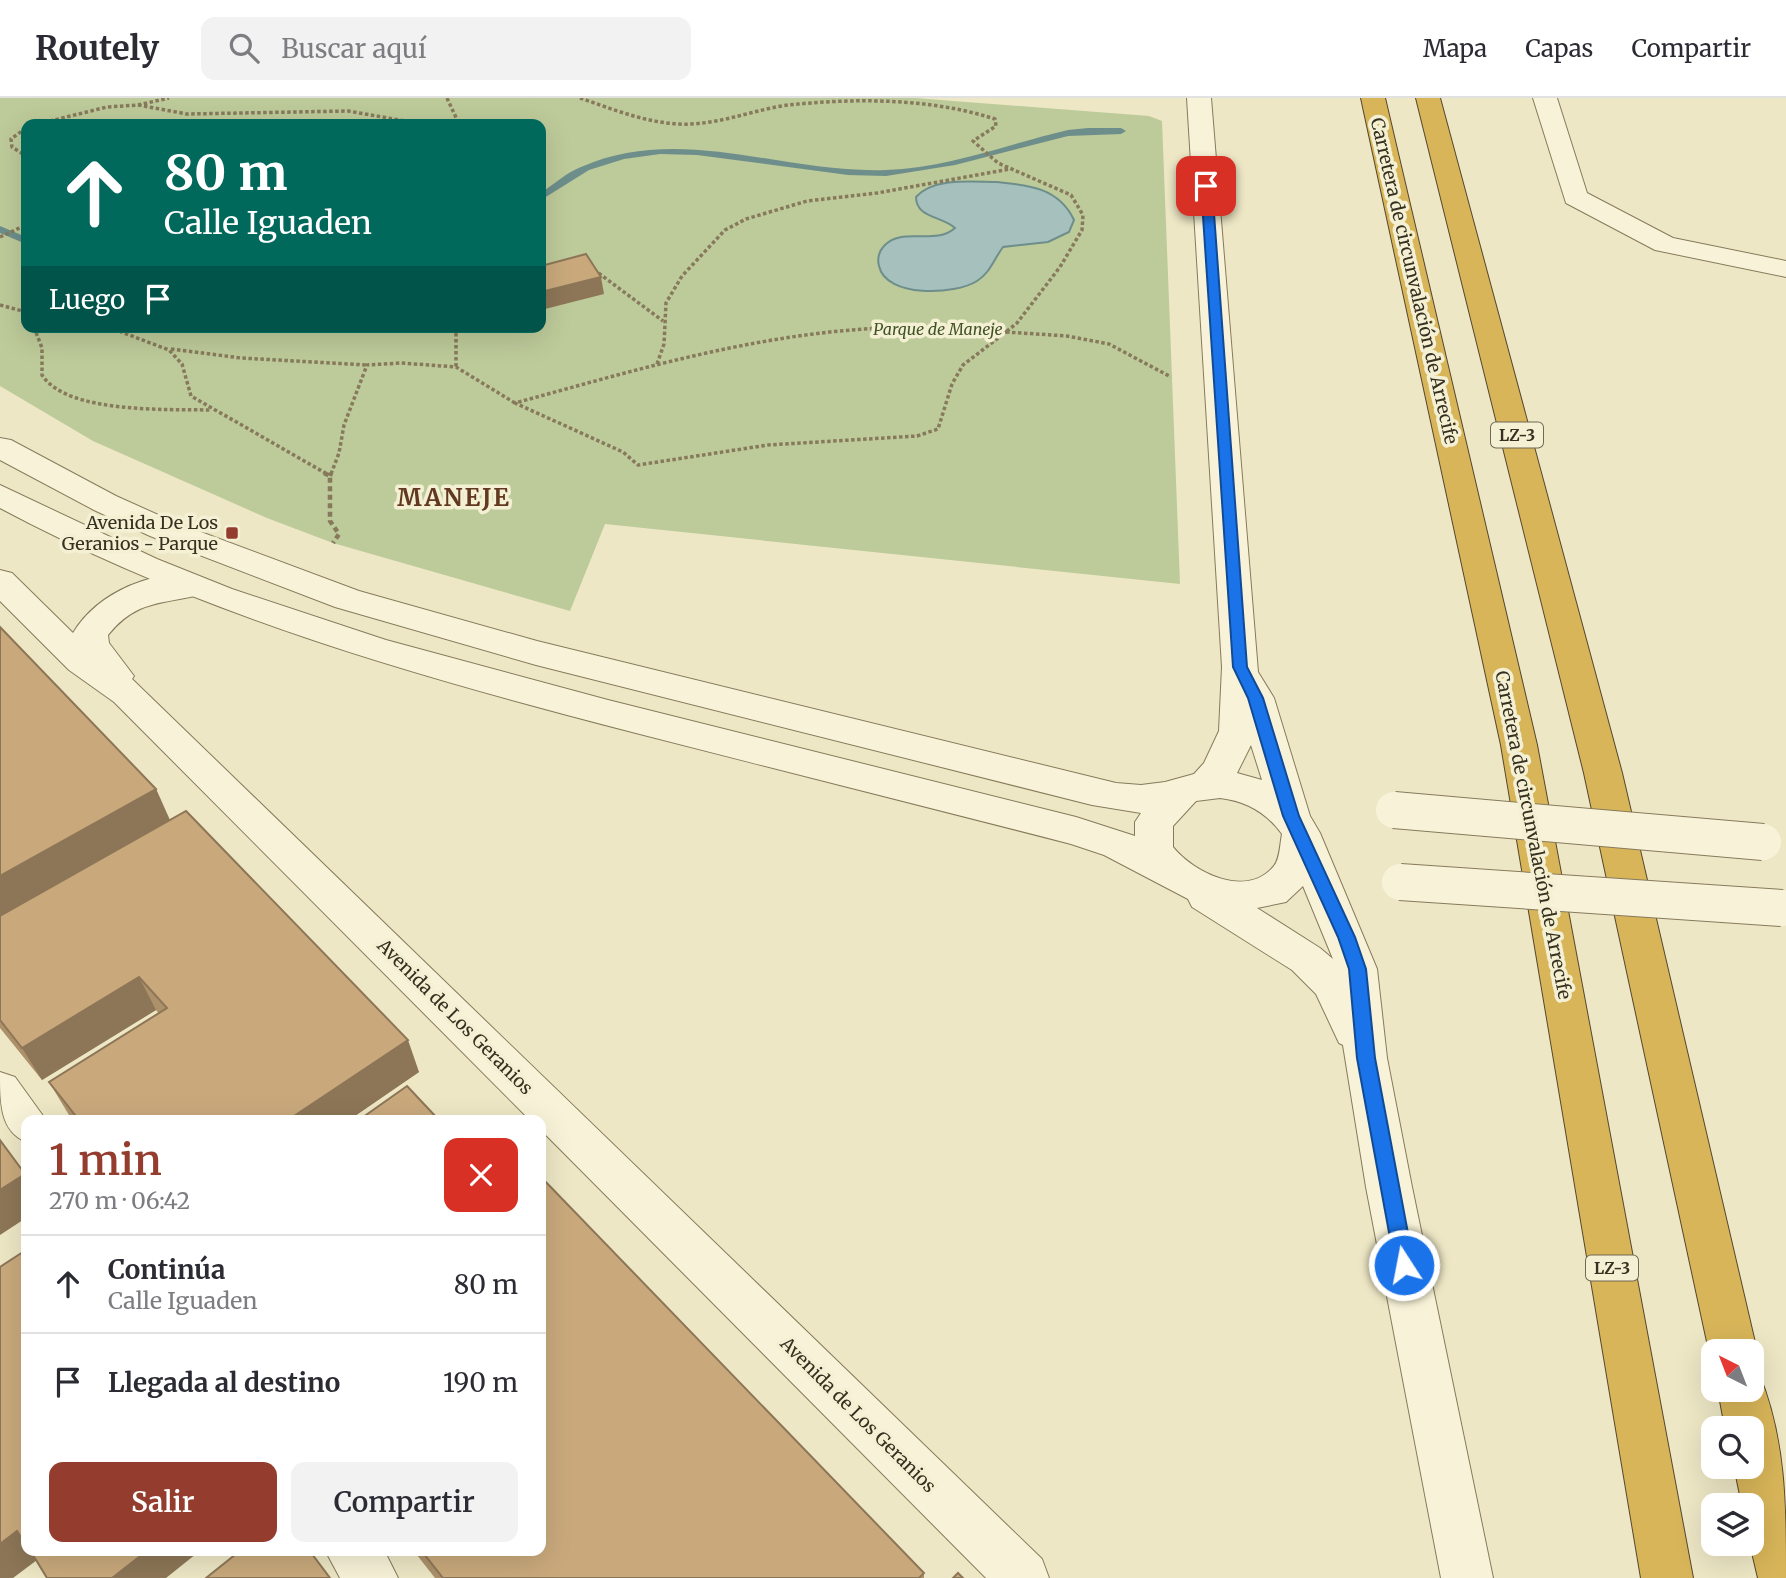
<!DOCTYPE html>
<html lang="es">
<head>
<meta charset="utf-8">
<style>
	:root { --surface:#fff; --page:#f2f2f3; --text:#2b2b33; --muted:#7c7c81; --line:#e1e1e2; --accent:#943d2e }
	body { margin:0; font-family:Merriweather,serif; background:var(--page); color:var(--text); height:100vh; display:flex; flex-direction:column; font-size:26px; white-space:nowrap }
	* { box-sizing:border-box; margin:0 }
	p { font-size:23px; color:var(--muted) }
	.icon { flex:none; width:38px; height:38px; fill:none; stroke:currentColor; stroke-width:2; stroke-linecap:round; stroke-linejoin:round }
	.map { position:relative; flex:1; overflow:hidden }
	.details { position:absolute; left:21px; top:1017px; width:525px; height:441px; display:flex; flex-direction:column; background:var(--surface); border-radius:14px; box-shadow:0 7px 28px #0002 }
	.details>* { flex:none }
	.guide { position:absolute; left:21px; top:21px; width:525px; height:214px; border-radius:14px; box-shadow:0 7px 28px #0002; background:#00695c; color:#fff; overflow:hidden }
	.needle { width:46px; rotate:318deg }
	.fabs { position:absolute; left:1701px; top:1241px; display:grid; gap:14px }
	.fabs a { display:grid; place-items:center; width:63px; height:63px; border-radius:14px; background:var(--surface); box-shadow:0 7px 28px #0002; font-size:35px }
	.pin { position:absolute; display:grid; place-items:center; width:60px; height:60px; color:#fff; margin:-30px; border-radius:14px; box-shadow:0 4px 10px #0006 }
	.me { position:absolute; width:77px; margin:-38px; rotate:349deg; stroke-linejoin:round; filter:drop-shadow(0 0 5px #0008) }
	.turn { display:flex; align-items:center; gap:24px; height:147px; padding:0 28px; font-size:32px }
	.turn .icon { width:91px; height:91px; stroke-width:2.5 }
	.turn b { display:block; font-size:49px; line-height:60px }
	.then { display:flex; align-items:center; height:66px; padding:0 28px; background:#0003; gap:14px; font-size:26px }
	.round { display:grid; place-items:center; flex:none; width:74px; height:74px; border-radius:14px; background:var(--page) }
	.headline { display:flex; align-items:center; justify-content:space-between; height:119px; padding:0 28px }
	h1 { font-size:42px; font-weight:600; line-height:52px; color:var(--accent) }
	.primary-button { display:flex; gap:14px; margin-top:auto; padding:14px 28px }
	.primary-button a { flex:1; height:80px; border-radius:14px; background:var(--accent); color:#fff; font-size:28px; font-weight:600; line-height:80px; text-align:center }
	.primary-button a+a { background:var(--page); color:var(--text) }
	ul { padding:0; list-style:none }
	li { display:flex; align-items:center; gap:21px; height:98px; padding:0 28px; border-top:2px solid var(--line) }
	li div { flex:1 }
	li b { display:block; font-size:26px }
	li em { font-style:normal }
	header { display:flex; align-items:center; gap:42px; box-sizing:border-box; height:98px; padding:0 35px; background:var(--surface); border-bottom:2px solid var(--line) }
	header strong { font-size:33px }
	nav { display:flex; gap:38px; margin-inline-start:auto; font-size:24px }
	.search { width:490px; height:63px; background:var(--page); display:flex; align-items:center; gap:18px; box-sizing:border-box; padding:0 24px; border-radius:14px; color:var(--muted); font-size:26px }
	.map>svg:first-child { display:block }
	.green { fill:#bdca99; fill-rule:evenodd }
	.water { fill:#a6c0bd; stroke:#6d8e8b; stroke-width:2 }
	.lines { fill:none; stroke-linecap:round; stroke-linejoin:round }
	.stream { fill:#6d8e8b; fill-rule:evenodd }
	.minor-casing { stroke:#877a5c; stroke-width:2 }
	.tertiary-casing { stroke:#877a5c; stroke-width:2 }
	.motorway-casing { stroke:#554730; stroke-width:2 }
	.path-far1 { stroke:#877a5c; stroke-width:3.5; stroke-dasharray:3.5 2.5; stroke-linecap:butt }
	.path { stroke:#877a5c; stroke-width:4.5; stroke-dasharray:5 3.5; stroke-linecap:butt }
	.minor { fill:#f8f3d8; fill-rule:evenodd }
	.tertiary { fill:#f8f3d8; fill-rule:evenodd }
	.motorway { fill:#d8b559; fill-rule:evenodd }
	.minor-bridge-casing { stroke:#877a5c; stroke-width:38; stroke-linecap:butt }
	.minor-bridge { stroke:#f8f3d8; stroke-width:36 }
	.wall { fill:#ad916b }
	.shaded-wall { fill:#8d7657 }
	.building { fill:#c9a97c; stroke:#8d7657; stroke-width:2 }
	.route { fill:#1a73e8; stroke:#114b97; stroke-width:2 }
	.poi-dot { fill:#943d2e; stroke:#f4f0d4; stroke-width:2.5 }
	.labels { text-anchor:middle; stroke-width:7; stroke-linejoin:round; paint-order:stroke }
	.far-park-label { font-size:16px; font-style:italic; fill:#415326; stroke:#f4f0d4 }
	.shield { fill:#f4f0d4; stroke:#706955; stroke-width:2 }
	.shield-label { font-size:16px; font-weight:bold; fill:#372f1f }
	.street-label { font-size:18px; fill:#372f1f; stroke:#f4f0d4 }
	.poi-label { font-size:18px; fill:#372f1f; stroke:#f4f0d4; text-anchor:end }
	.district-label { font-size:24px; font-weight:bold; letter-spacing:2px; fill:#623920; stroke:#f4f0d4 }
</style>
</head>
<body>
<header>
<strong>Routely</strong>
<div class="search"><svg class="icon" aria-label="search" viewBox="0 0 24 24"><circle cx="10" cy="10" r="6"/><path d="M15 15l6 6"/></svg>Buscar aquí</div>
<nav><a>Mapa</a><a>Capas</a><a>Compartir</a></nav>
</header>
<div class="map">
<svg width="1786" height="1480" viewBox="0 0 1786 1480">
	<rect width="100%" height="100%" fill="#ede7c5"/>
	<path class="green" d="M0,0h915l234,18 13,5 18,463 -575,-60 -35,87 -237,-68 -66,-25 -174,-77 -93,-55zM26,26h515v203h-515z"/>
	<path class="water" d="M997,84c32,3 62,6 77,38l-5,12 -21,10 -45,5c-9,12 -13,26 -26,34 -22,14 -91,17 -98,-15 -2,-7 0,-15 5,-20 18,-20 51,0 71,-18 -13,-12 -39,-10 -39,-31 18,-20 56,-15 81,-15z"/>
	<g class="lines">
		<g class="stream">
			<path d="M1088,30h33l5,3 -5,3 -53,2 -113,29 -69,11 -38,-1 -151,-20 -37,-1 -36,5 -35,11 -48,30v-7c13,-9 25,-20 40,-26 99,-44 203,7 305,3 62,-2 122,-26 182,-40z"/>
			<path d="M0,128l26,11v7l-26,-11z"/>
		</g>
		<defs>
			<g id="minor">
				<path d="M1533,0h24l30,95 86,45 113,23v16l-131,-27 -89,-47z"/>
				<path d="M0,472l12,3 61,60c24,-40 82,-67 129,-55l5,8 -5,8c-40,11 -65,5 -94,41l1,8 25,33 -2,3 910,880 7,19h-63l-445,-448v-10h-11l-416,-418 -45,-32 -69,-69z"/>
				<path d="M0,974l15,5 31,43h-20v22c-26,-11 -26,-39 -26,-70z"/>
				<path d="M325,1452h59l14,28h-58z"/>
			</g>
			<path id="tertiary" d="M1187,0h24l47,574 16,26 36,118 10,17 57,136 10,89 25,129 81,391h-52l-75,-391 -23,-142 -4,-2 -23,-49 -24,-24 -100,-63 -4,-8 -84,-44 -33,-11c-146,-38 -293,-74 -439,-112 -217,-56 -433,-118 -632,-224v-23l157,74 75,30 154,51 222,60 468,117 59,19v-14l6,-9 -49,-8 -556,-140 -201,-58 -185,-71 -56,-26 -94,-50v-22l11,2 105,56 58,26 185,69 178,50 579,142 25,2 24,-3 29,-8 10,-11 15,-32 3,-64zM1251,647l11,35 -25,-7zM1220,700c26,3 46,14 62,36 -2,9 -2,25 -8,32 -27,33 -80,7 -101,-19v-21l23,-25zM1303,788l30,73 -13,-11 -63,-40 29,-6z"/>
			<g id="motorway">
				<path d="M1361,0h24l152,647 156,833h-52l-140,-833z"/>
				<path d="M1416,0h24l182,675 135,578 -5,12v-12h-39v10l-4,-10 -125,-578z"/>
				<path d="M1752,1273l7,3c27,66 27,133 27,204h-28l-8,-34 2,-39h-10l-8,-39h18v-38h-27l-7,-38h34z"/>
			</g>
		</defs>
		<use href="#minor" class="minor-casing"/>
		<use href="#tertiary" class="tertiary-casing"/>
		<use href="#motorway" class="motorway-casing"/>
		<g class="path-far1">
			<path d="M447,0l12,26"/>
			<path d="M580,0c32,11 64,24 98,26 38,2 74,-14 110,-19 68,-7 142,-7 207,14l1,7 -23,15 25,22 73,32 12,20 -1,15 -22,37 -43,56 -11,9"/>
			<path d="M138,7l49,9 161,-3 74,13"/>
			<path d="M38,26l69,-17 31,-2 31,-7"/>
			<path d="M26,30l-15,11 1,8 14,9"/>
			<path d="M0,139l26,-12"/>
			<path d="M589,168l74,55"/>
			<path d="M0,207l26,7"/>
			<path d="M34,229l8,21v27c25,39 126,34 168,35"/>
			<path d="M108,229l61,23 13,14 9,32 136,78"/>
			<path d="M456,229v40"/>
			<path d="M884,230l122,4 -43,33 -11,19 -14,45 -21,7 -149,9 -130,20 -15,-13 -108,-49c121,-33 243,-70 369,-75z"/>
			<path d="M1006,234l61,4 42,8 62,33"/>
			<path d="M171,251l70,9 126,7"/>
			<path d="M657,266l7,-20 2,-41 16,-27 43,-46 21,-11 61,-18 70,-8 133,-24"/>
			<path d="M331,376l8,-21 5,-28 23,-60 34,-2 55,4 59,36"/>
		</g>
		<g class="path">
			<path d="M324,375l6,3v45l9,13 -6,9"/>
			<path d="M330,378l1,-3"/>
		</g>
		<use href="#minor" class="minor"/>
		<use href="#tertiary" class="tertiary"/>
		<use href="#motorway" class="motorway"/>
		<defs>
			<g id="minor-bridge">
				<path d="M1394,712l369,32"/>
				<path d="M1400,784l382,26"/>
			</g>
		</defs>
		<use href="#minor-bridge" class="minor-bridge-casing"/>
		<use href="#minor-bridge" class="minor-bridge"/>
	</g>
	<g class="wall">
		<path d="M0,529l156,162 14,31 249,252 -70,48h-277l-23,-38 110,-68 -3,-4 -114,70 -42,-52z"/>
		<path d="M413,1452h128l383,23v5h-489z"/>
	</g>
	<g class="shaded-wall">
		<path d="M601,179l3,17 -63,16v-18z"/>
		<path d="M156,691l15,34 -171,97v-44z"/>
		<path d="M139,879l17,33 -114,70 -20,-32z"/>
		<path d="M408,942l11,32 -70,48h-61z"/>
		<path d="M25,1076l1,44 -26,17v-45z"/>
		<path d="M17,1433l9,10v9h9l6,7 -28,21h-13v-34z"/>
		<path d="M148,1452h53l-35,28h-54z"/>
	</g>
	<g class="building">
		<path d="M586,156l15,23 -60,15v-26z"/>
		<path d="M0,529l156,162 -156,87z"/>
		<path d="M186,713l222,229 -120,80h-209l-30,-38 118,-74 -28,-31 -117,71 -22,-28v-104z"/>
		<path d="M407,988l32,34h-80z"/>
		<path d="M0,1042l25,34 -25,16z"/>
		<path d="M541,1079l383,396 -5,5h-476l-22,-28h120z"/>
		<path d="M26,1152v295l-9,-14 -17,13v-277z"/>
		<path d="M30,1452h118l-36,28h-65z"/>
		<path d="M241,1452h68l21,28h-124z"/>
		<path d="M958,1475l5,5h-10z"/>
	</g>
	<path class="route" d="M1206,85l6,3 35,481 16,31 36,118 56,121 11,32 9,89 39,207 -3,6 -7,2 -7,-2 -2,-6 -38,-207 -8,-89 -11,-32 -55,-121 -35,-118 -15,-31 -32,-481z"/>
	<rect class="poi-dot" x="225" y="428" width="14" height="14" rx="3.5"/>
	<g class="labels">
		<g class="far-park-label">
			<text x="938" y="237">Parque de Maneje</text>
		</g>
		<g class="shield">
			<rect x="1491" y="324.5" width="52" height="25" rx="5"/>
			<rect x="1586" y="1157.5" width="52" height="25" rx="5"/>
		</g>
		<g class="shield-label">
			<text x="1517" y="343">LZ-3</text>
			<text x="1612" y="1176">LZ-3</text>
		</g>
		<g class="street-label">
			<text transform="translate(1414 183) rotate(77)" y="6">Carretera de circunvalación de Arrecife</text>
			<text transform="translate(1533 737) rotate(79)" y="6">Carretera de circunvalación de Arrecife</text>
			<text transform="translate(455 919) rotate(45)" y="6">Avenida de Los Geranios</text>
			<text transform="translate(858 1317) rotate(45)" y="6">Avenida de Los Geranios</text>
		</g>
		<g class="poi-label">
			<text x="218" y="431">Avenida De Los<tspan x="218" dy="21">Geranios - Parque</tspan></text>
		</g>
		<g class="district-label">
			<text x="454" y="408">MANEJE</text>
		</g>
	</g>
</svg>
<div class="fabs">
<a><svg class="needle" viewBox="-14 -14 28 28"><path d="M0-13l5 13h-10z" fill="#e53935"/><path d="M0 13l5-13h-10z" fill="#7c7c81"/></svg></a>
<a><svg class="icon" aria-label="search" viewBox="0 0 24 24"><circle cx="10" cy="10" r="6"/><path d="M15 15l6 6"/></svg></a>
<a><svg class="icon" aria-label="layers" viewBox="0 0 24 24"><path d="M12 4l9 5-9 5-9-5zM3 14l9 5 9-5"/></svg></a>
</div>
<div class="pin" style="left:1206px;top:88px;background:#d93025"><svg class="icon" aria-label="arrive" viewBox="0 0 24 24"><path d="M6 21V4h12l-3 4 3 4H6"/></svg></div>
<svg class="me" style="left:1404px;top:1167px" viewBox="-20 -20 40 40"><circle r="17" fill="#1a73e8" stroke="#fff" stroke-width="3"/><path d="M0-11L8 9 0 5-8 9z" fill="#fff"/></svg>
<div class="guide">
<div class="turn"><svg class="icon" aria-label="ahead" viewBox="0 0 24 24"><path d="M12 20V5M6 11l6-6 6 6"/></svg><div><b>80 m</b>Calle Iguaden</div></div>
<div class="then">Luego<svg class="icon" aria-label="arrive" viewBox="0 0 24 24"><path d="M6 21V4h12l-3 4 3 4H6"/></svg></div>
</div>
<section class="details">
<div class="headline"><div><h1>1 min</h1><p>270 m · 06:42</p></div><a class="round" style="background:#d93025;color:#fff"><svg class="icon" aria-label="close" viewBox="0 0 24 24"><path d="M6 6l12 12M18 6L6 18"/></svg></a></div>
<ul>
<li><svg class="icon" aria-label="ahead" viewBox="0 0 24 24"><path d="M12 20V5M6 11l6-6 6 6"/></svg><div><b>Continúa</b><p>Calle Iguaden</p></div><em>80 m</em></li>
<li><svg class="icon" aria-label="arrive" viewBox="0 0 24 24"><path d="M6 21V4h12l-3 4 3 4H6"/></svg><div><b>Llegada al destino</b></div><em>190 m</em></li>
</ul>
<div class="primary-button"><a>Salir</a><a>Compartir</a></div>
</section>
</div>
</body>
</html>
